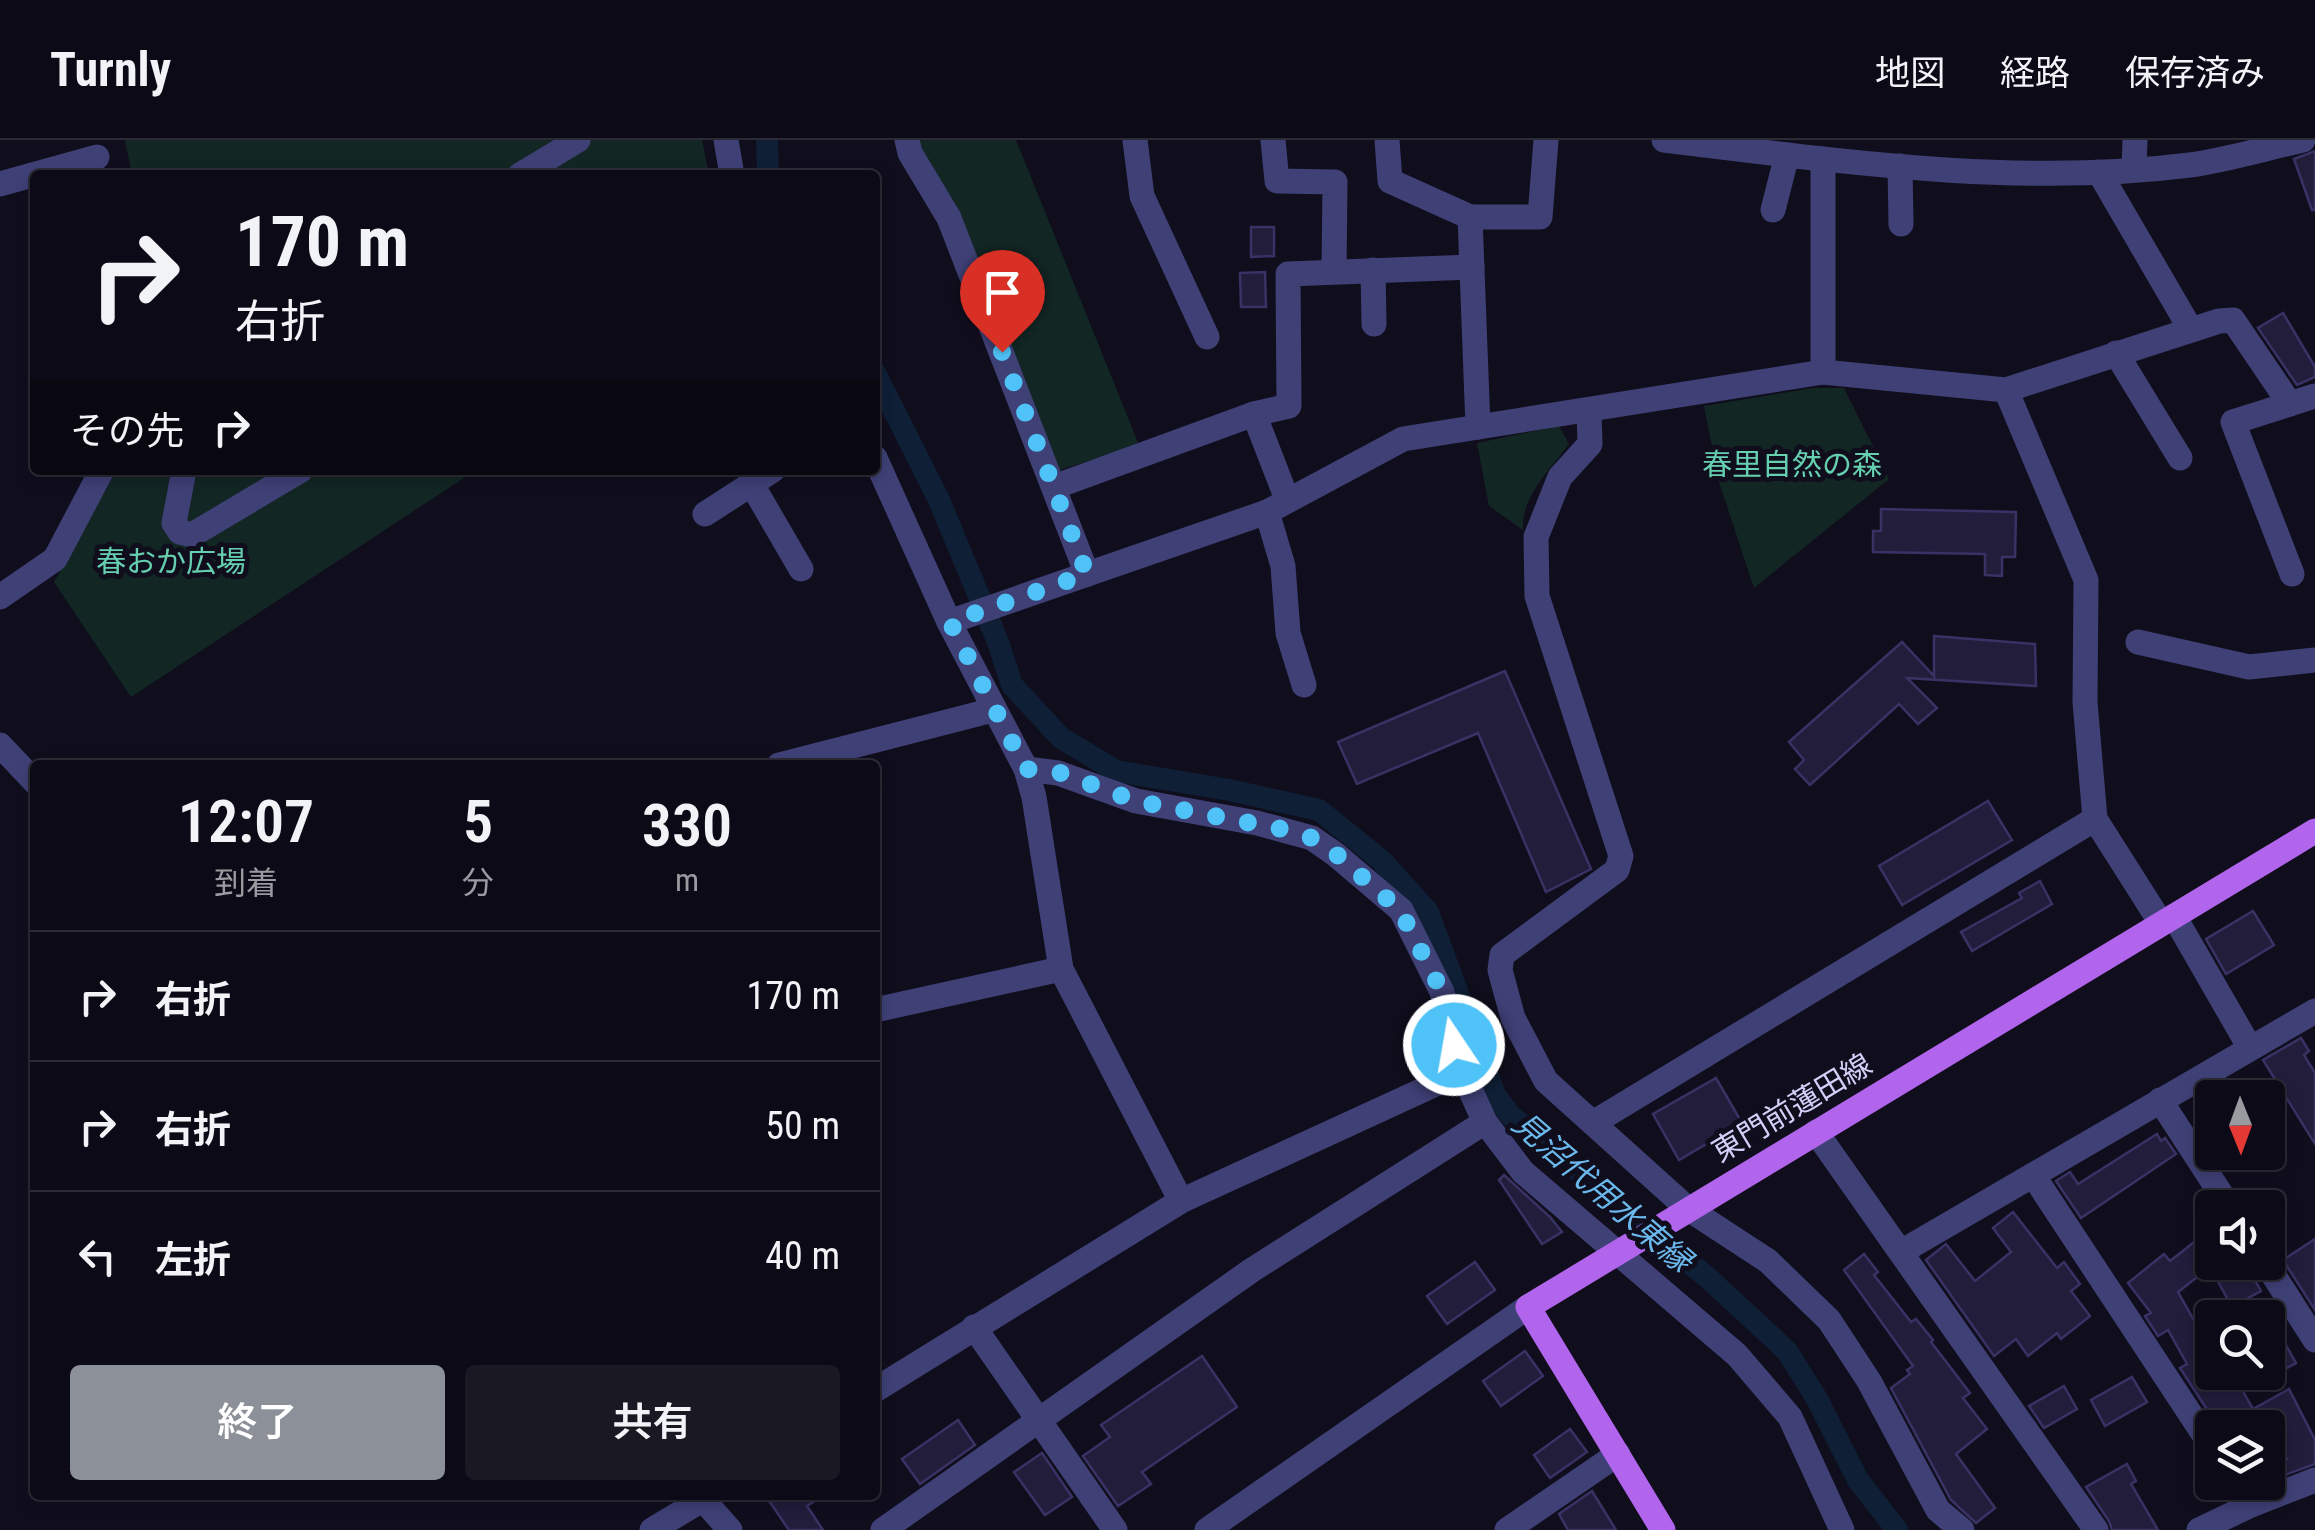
<!DOCTYPE html>
<html lang="ja">
<head>
<meta charset="utf-8">
<style>
	:root { --surface:#0c0a16; --page:#1a1823; --text:#f1f3f6; --muted:#9a9aa1; --line:#2c2b35; --accent:#8c9099 }
	body { margin:0; font-family:"Roboto Condensed","Noto Sans JP",sans-serif; background:var(--page); color:var(--text); height:100vh; display:flex; flex-direction:column; font-size:38px; white-space:nowrap }
	* { box-sizing:border-box; margin:0 }
	p { font-size:32px; color:var(--muted) }
	.icon { flex:none; width:55px; height:55px; fill:none; stroke:currentColor; stroke-width:2; stroke-linecap:round; stroke-linejoin:round }
	.map { position:relative; flex:1; overflow:hidden }
	.details { position:absolute; left:30px; top:620px; width:850px; height:740px; display:flex; flex-direction:column; background:var(--surface); border-radius:10px; box-shadow:0 5px 15px #0003,0 0 0 2px var(--line) }
	.details>* { flex:none }
	.top-card { position:absolute; left:30px; top:30px; width:850px; height:305px; border-radius:10px; box-shadow:0 5px 15px #0003,0 0 0 2px var(--line); background:#0c0a16; color:var(--text); overflow:hidden }
	.needle { width:65px; rotate:179deg }
	.fabs { position:absolute; left:2195px; top:940px; display:grid; gap:20px }
	.fabs a { display:grid; place-items:center; width:90px; height:90px; border-radius:10px; background:var(--surface); box-shadow:0 5px 15px #0003,0 0 0 2px var(--line); font-size:50px }
	.pin { position:absolute; display:grid; place-items:center; width:85px; height:85px; color:#fff; margin:-102px -42px; border-radius:50% 50% 50% 0; rotate:-45deg; box-shadow:0 0 10px #0007 }
	.pin .icon { rotate:45deg }
	.me { position:absolute; width:110px; margin:-55px; rotate:348deg; stroke-linejoin:round; filter:drop-shadow(0 0 8px #0008) }
	.turn { display:flex; align-items:center; gap:35px; height:210px; padding:0 40px; font-size:45px }
	.turn .icon { width:130px; height:130px; stroke-width:2.5 }
	.turn b { display:block; font-size:70px; line-height:85px }
	.then { display:flex; align-items:center; height:95px; padding:0 40px; background:#0003; gap:20px; font-size:38px }
	.eta { display:flex; justify-content:space-evenly; align-items:center; height:170px; text-align:center }
	.eta b { font-size:60px; font-weight:600; line-height:70px }
	.button { display:flex; gap:20px; margin-top:auto; padding:20px 40px }
	.button a { flex:1; height:115px; border-radius:10px; background:var(--accent); color:#fff; font-size:40px; font-weight:600; line-height:115px; text-align:center }
	.button a+a { background:var(--page); color:var(--text) }
	ul { padding:0; list-style:none }
	li { display:flex; align-items:center; gap:30px; height:130px; padding:0 40px; border-top:2px solid var(--line) }
	li div { flex:1 }
	li b { display:block; font-size:38px }
	li em { font-style:normal }
	header { display:flex; align-items:center; gap:60px; box-sizing:border-box; height:140px; padding:0 50px; background:var(--surface); border-bottom:2px solid var(--line) }
	header strong { font-size:48px }
	nav { display:flex; gap:55px; margin-inline-start:auto; font-size:35px }
	.map>svg:first-child { display:block }
	.green { fill:#122624 }
	.lines { fill:none; stroke-linecap:round; stroke-linejoin:round }
	.canal { stroke:#0e1f36; stroke-width:22 }
	.building { fill:#211d3b; stroke:#393265; stroke-width:2.5 }
	.minor { stroke:#3f4076; stroke-width:25 }
	.major { stroke:#b164ec; stroke-width:25 }
	.route { stroke:#4fc3f7; stroke-width:18; stroke-dasharray:0 32.4 }
	.labels { text-anchor:middle; stroke-width:10; stroke-linejoin:round; paint-order:stroke }
	.park-label { font-size:30px; fill:#66cfaf; stroke:#100e1d }
	.street-label { font-size:30px; fill:#d2d0f9; stroke:#100e1d }
	.water-label { font-size:32px; font-style:italic; fill:#6bb8ec; stroke:#100e1d }
</style>
</head>
<body>
<header>
<strong>Turnly</strong>
<nav><a>地図</a><a>経路</a><a>保存済み</a></nav>
</header>
<div class="map">
<svg width="2315" height="1390" viewBox="0 0 2315 1390">
	<rect width="100%" height="100%" fill="#100e1d"/>
	<g class="green">
		<path d="M125,0h577l7,35h-577z"/>
		<path d="M914,0h102l123,305 -83,26 -103,-272h-14z"/>
		<path d="M1813,248h31l45,91 -135,109 -35,-106 -15,-76z"/>
		<path d="M1559,286l10,18c-19,26 -48,53 -46,86l-34,-24 -12,-63z"/>
		<path d="M117,330h359l-345,227 -77,-115z"/>
	</g>
	<g class="lines">
		<g class="canal">
			<path d="M767,0l1,35"/>
			<path d="M875,233l64,127 59,142 14,43 49,53 55,33 113,19 90,20 62,50 47,52 67,183 15,20 198,163 79,73 30,48 41,81 39,50"/>
		</g>
	</g>
	<g class="building">
		<path d="M2315,11v59h-3l-18,-51z"/>
		<path d="M1251,87h23v29l-23,1z"/>
		<path d="M1265,132l1,35h-25l-1,-34z"/>
		<path d="M2283,173l32,54v10l-18,8 -39,-57z"/>
		<path d="M1881,369l135,3 -1,45h-13v19l-17,-1v-21l-112,-2v-21h8z"/>
		<path d="M1934,496l101,8 1,42 -129,-8 30,30 -19,16 -19,-20 -89,81 -15,-16 9,-9 -15,-18 113,-100 32,34z"/>
		<path d="M1505,531l86,198 -45,23 -68,-159 -121,51 -19,-42z"/>
		<path d="M1988,661l24,39 -110,65 -23,-39z"/>
		<path d="M2040,741l12,23 -80,47 -11,-19 61,-34 -3,-5z"/>
		<path d="M2253,771l21,34 -48,29 -20,-35z"/>
		<path d="M2301,898l8,13 -5,4 11,18v71l-52,-84z"/>
		<path d="M1716,938l26,45 -63,37 -26,-46z"/>
		<path d="M2157,994l4,7 4,-3 11,16 -95,64 -25,-37 14,-9 8,12z"/>
		<path d="M1504,1035l46,42 12,15 -20,12 -43,-64z"/>
		<path d="M2013,1072l44,56 7,-6 16,22 -9,7 19,25 -29,23 -4,-6 -29,23 -12,-17 -22,17 -68,-96 20,-16 29,37 36,-29 -18,-24z"/>
		<path d="M2212,1088v34h33l16,29 -29,16 -22,-40 -32,25 18,32 16,-10v58h20l21,37 36,-20 26,51v24l-47,17v-16l19,-6 -19,-31h-49l-39,-60 7,-4 -19,-34 -10,6 -13,-20 6,-3 -23,-30 36,-29 6,7z"/>
		<path d="M2315,1099v71l-32,-50z"/>
		<path d="M1864,1114l14,18 -4,3 37,47 5,-3 17,21 -2,2 39,51 -7,5 24,31 -31,25 39,54 -19,15 -25,-23 -60,-112 19,-14 -3,-4 6,-4 -69,-96z"/>
		<path d="M1475,1122l20,28 -48,34 -20,-28z"/>
		<path d="M2283,1200l13,23 -20,11 -8,-16v-9z"/>
		<path d="M1525,1211l18,25 -42,30 -18,-25z"/>
		<path d="M1202,1216l35,51 -95,65 9,12 -33,22 -35,-50 27,-19 -9,-12z"/>
		<path d="M2132,1237l15,25 -42,24 -14,-26z"/>
		<path d="M2064,1246l13,23 -33,19 -15,-22z"/>
		<path d="M958,1280l17,25 -55,39 -18,-25z"/>
		<path d="M1570,1289l17,23 -37,26 -16,-23z"/>
		<path d="M1042,1313l30,44 -27,18 -31,-43z"/>
		<path d="M2127,1324l9,17 -5,3 27,46h-46l-3,-9 -23,-34z"/>
		<path d="M1592,1351l24,39h-48l-9,-16z"/>
		<path d="M765,1355h59l-17,11 16,24h-34z"/>
	</g>
	<g class="lines">
		<g class="minor">
			<path d="M726,0l6,35"/>
			<path d="M907,0l3,13 39,65 138,356"/>
			<path d="M1135,0l7,56 65,141"/>
			<path d="M1273,0l4,41 58,1 -1,89"/>
			<path d="M1387,0l3,41 80,36 8,210"/>
			<path d="M1664,0c174,21 352,47 526,25 38,-5 76,-17 113,-25"/>
			<path d="M1823,19v213"/>
			<path d="M1900,26l1,58"/>
			<path d="M2134,29l1,-29"/>
			<path d="M2099,32l92,158"/>
			<path d="M520,35l58,-35"/>
			<path d="M0,44l97,-27"/>
			<path d="M1773,70l14,-55"/>
			<path d="M1470,77h70l6,-77"/>
			<path d="M1373,130l1,54"/>
			<path d="M2116,213l64,105"/>
			<path d="M2006,250l80,190 -1,122 10,117 66,104"/>
			<path d="M1589,272l1,32 -30,33 -24,60 1,59 84,260 -4,14 -115,85 -2,15 13,48 33,63 141,127 81,53 61,59 40,61 69,129 24,20"/>
			<path d="M1254,274l33,85"/>
			<path d="M875,318l74,164 77,147 8,28 27,172 120,232"/>
			<path d="M184,330l-10,53 6,9 12,3 109,-65"/>
			<path d="M751,343l50,86"/>
			<path d="M1054,347l200,-73 35,-8 -1,-132 184,-7"/>
			<path d="M1267,372l16,54 5,67 16,52"/>
			<path d="M705,374l68,-44"/>
			<path d="M2292,434l-59,-152 82,-26"/>
			<path d="M0,457l55,-38 47,-89"/>
			<path d="M949,482l318,-110 136,-73 420,-67 183,18 213,-69 14,-1 57,84"/>
			<path d="M2138,502l111,25 66,-7"/>
			<path d="M0,605l35,37"/>
			<path d="M779,625l214,-55"/>
			<path d="M1026,629l32,4 78,28 121,22 55,15 23,16 66,56 41,82 20,80 23,50 38,50 214,183 53,62 52,113"/>
			<path d="M2174,776l76,132"/>
			<path d="M875,870l186,-41"/>
			<path d="M2160,960l70,108"/>
			<path d="M1593,983l502,-304"/>
			<path d="M1816,992l280,398"/>
			<path d="M2033,1035l179,272"/>
			<path d="M1901,1112l414,-241"/>
			<path d="M2265,1122l50,78"/>
			<path d="M974,1187l141,203"/>
			<path d="M875,1250l306,-189 281,-129"/>
			<path d="M2236,1342l15,23"/>
			<path d="M699,1355l31,35"/>
			<path d="M652,1390l58,-35"/>
			<path d="M883,1390l369,-260 233,-148"/>
			<path d="M1207,1390l321,-223"/>
			<path d="M1507,1390l111,-76"/>
			<path d="M2199,1390l52,-25 64,-25"/>
		</g>
		<path class="major" d="M1663,1390l-135,-223 787,-476"/>
	</g>
	<g class="lines">
		<path class="route" d="M1002,212l85,222 -137,48 76,147 32,3 78,29 151,29 25,8 24,16 64,56 42,82 12,53"/>
	</g>
	<g class="labels">
		<g class="park-label">
			<text x="1792" y="335">春里自然の森</text>
			<text x="171" y="432">春おか広場</text>
		</g>
		<g class="street-label">
			<text transform="translate(1792 968) rotate(-31)" y="10">東門前蓮田線</text>
		</g>
		<g class="water-label">
			<text transform="translate(1602 1052) rotate(41)" y="11">見沼代用水東縁</text>
		</g>
	</g>
</svg>
<div class="fabs">
<a><svg class="needle" viewBox="-14 -14 28 28"><path d="M0-13l5 13h-10z" fill="#e53935"/><path d="M0 13l5-13h-10z" fill="#9a9aa1"/></svg></a>
<a><svg class="icon" aria-label="sound" viewBox="0 0 24 24"><path d="M4 9h4l5-4v14l-5-4H4zM17 9q2 3 0 6"/></svg></a>
<a><svg class="icon" aria-label="search" viewBox="0 0 24 24"><circle cx="10" cy="10" r="6"/><path d="M15 15l6 6"/></svg></a>
<a><svg class="icon" aria-label="layers" viewBox="0 0 24 24"><path d="M12 4l9 5-9 5-9-5zM3 14l9 5 9-5"/></svg></a>
</div>
<div class="pin" style="left:1002px;top:212px;background:#d93025"><svg class="icon" aria-label="arrive" viewBox="0 0 24 24"><path d="M6 21V4h12l-3 4 3 4H6"/></svg></div>
<svg class="me" style="left:1454px;top:905px" viewBox="-20 -20 40 40"><circle r="17" fill="#4fc3f7" stroke="#fff" stroke-width="3"/><path d="M0-11L8 9 0 5-8 9z" fill="#fff"/></svg>
<div class="top-card">
<div class="turn"><svg class="icon" aria-label="right" viewBox="0 0 24 24"><path d="M7 20v-9h11M14 6l5 5-5 5"/></svg><div><b>170 m</b>右折</div></div>
<div class="then">その先<svg class="icon" aria-label="right" viewBox="0 0 24 24"><path d="M7 20v-9h11M14 6l5 5-5 5"/></svg></div>
</div>
<section class="details">
<div class="eta">
<div><b>12:07</b><p>到着</p></div>
<div><b>5</b><p>分</p></div>
<div><b>330</b><p>m</p></div>
</div>
<ul>
<li><svg class="icon" aria-label="right" viewBox="0 0 24 24"><path d="M7 20v-9h11M14 6l5 5-5 5"/></svg><div><b>右折</b></div><em>170 m</em></li>
<li><svg class="icon" aria-label="right" viewBox="0 0 24 24"><path d="M7 20v-9h11M14 6l5 5-5 5"/></svg><div><b>右折</b></div><em>50 m</em></li>
<li><svg class="icon" aria-label="left" viewBox="0 0 24 24"><path d="M17 20v-9H6M10 6l-5 5 5 5"/></svg><div><b>左折</b></div><em>40 m</em></li>
</ul>
<div class="button"><a>終了</a><a>共有</a></div>
</section>
</div>
</body>
</html>
